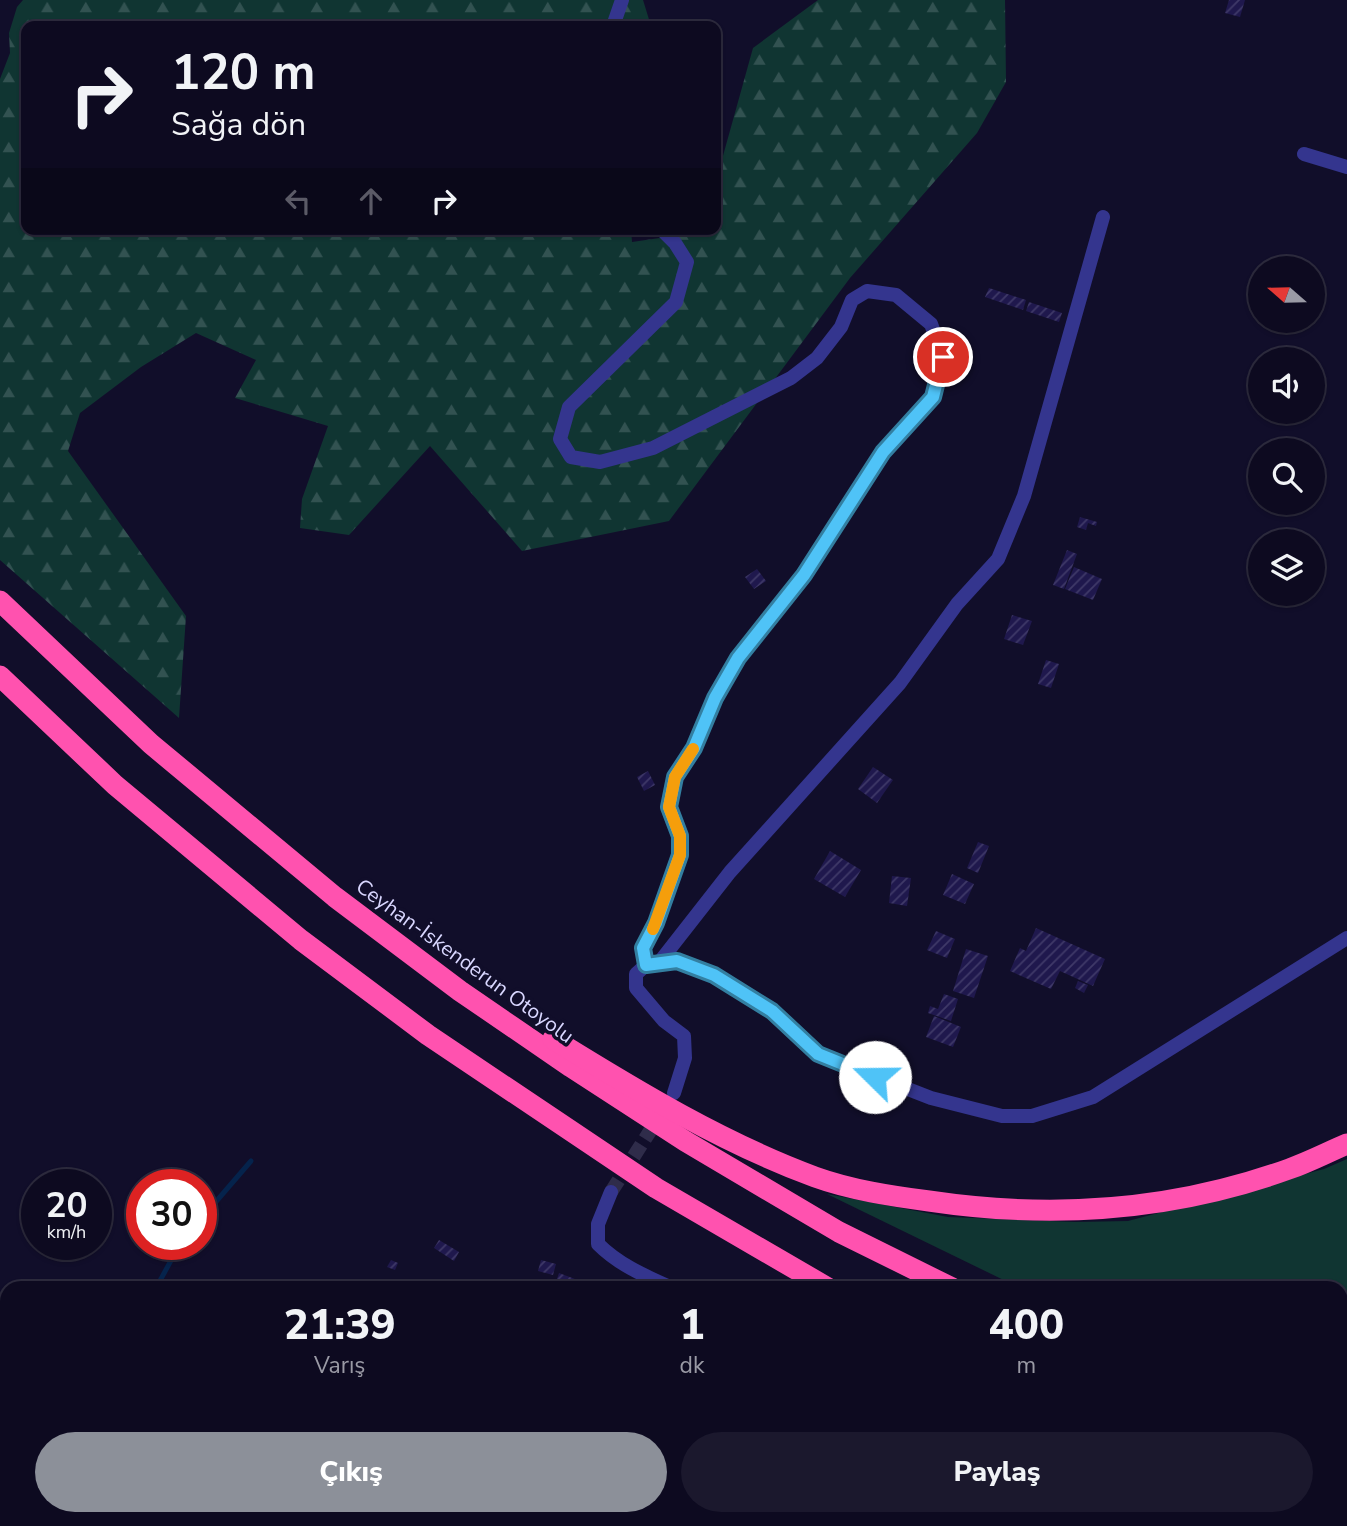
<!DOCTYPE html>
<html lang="tr">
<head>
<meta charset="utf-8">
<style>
	:root { --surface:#0d0a20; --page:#1b182d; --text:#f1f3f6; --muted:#9a9aa5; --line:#2d2b3e; --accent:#8c9099 }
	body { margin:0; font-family:"Nunito Sans",sans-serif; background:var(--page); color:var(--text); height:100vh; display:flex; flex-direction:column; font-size:26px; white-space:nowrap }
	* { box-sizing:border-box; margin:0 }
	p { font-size:23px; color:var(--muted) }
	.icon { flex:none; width:38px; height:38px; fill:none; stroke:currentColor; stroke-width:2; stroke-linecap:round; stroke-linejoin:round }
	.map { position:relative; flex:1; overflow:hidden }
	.side { position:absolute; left:0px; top:1281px; width:1348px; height:245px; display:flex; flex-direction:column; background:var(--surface); border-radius:21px 21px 0 0; box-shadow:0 2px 5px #0004,0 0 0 2px var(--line) }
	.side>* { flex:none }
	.banner { position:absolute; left:21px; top:21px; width:700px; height:214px; border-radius:14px; box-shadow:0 2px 5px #0004,0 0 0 2px var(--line); background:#0d0a20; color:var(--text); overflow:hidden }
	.needle { width:46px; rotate:290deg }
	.buttons { position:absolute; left:1248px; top:256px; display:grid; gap:14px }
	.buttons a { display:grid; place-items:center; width:77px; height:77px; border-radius:50%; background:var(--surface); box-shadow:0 2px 5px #0004,0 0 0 2px var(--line); font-size:35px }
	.speed { position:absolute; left:21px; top:1169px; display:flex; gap:14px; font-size:35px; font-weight:700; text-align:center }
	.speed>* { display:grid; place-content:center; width:91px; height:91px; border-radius:50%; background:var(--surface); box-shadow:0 2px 5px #0004,0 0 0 2px var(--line); line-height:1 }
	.speed small { font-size:18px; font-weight:400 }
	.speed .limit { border:10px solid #d22; background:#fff; color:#111 }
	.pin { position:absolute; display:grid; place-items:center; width:60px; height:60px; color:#fff; margin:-30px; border:4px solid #fff; border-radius:50%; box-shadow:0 2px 7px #0007 }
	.me { position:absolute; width:77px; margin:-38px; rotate:292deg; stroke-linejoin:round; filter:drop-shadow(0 0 5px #0008) }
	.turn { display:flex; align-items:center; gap:24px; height:147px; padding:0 35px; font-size:32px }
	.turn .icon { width:91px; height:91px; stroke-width:2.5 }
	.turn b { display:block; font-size:49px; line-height:60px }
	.lanes { display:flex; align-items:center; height:66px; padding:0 35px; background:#0003; justify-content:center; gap:35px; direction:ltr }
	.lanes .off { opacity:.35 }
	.eta { display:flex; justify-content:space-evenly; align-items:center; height:119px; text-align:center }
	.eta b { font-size:42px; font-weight:800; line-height:49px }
	.action { display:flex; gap:14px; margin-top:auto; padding:14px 35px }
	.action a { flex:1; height:80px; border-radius:42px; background:var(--accent); color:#fff; font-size:28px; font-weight:800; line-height:80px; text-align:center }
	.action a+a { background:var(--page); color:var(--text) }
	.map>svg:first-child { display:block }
	.green { fill:#103532 }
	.forest { fill:url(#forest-firs) }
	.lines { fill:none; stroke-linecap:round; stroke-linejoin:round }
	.stream { stroke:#05234c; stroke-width:5 }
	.building { fill:url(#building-hatch) }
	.street-tunnel { stroke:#2f2c4a; stroke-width:14; stroke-dasharray:14 7; stroke-linecap:butt }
	.street { stroke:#34358e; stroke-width:14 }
	.highway { stroke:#ff52af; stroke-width:21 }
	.route-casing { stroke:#337fa1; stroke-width:18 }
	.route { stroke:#4fc3f7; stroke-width:12 }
	.slow { stroke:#f59e0b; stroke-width:12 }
	.labels { text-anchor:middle; stroke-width:7; stroke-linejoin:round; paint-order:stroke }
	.street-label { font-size:21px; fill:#d9d7ff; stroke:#110e2a }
</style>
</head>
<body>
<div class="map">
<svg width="1347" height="1526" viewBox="0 0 1347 1526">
	<defs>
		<pattern id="forest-firs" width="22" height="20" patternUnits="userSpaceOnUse" patternTransform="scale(1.75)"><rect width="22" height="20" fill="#103532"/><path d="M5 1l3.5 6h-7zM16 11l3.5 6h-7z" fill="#325251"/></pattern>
		<pattern id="building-hatch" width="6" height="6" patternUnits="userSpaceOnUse" patternTransform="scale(1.75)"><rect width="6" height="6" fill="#1f184d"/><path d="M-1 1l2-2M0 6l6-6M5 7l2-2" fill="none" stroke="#3f3968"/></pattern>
	</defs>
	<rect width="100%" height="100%" fill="#110e2a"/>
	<path class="green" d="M1347,1159v270l-7,-2v-139h-320l-193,-94 121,23 127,5 53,-1 196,-52z"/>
	<path class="forest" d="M23,0h620l8,26h-625v203h605l1,13 69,-10 1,-3h14v-48l37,-133 65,-48h187l1,82 -29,51 -127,145 -181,243 -147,30 -92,-105 -81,89 -49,-7 2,-29 26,-73 -93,-28 21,-38 -60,-27 -55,34 -61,46 -12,38 118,165 -7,102 -179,-158v-481l10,-26 -1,-20 8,-26z"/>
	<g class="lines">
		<g class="stream">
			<path d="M201,1219l50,-58"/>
			<path d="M156,1288l24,-44"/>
			<path d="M0,1525l7,-10"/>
		</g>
	</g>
	<g class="building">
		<path d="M1229,0h16l-5,17 -15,-4z"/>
		<path d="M989,288l37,12 -3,10 -38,-13z"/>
		<path d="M1029,302l33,11 -3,9 -33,-11z"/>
		<path d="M1080,517l17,5 -1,4 -8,-3 -2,7 -9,-3z"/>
		<path d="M1067,550l10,4 -13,35 -11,-4z"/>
		<path d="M1074,567l28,12 -9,21 -28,-11z"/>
		<path d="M757,569l9,12 -12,8 -9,-12z"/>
		<path d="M1012,615l20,6 -9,24 -19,-6z"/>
		<path d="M1046,660l13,4 -8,24 -13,-4z"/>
		<path d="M873,767l20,13 -16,23 -19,-14z"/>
		<path d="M648,771l7,14 -11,6 -7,-14z"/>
		<path d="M978,842l11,4 -11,27 -11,-5z"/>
		<path d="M830,851l31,19 -16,27 -31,-18z"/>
		<path d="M952,874l22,10 -9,20 -22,-9z"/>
		<path d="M892,876l19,2 -4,28 -18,-3z"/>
		<path d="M1036,928l69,31 -12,27 -33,-15 -9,18 -41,-18 10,-23 6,3z"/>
		<path d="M936,931l19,8 -8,19 -20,-8z"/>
		<path d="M966,949l22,7 -14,42 -21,-7z"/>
		<path d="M1078,981l10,4 -4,8 -9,-5z"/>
		<path d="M944,994l14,5 -7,22 -23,-8 2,-7 8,3z"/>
		<path d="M934,1016l27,11 -8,20 -27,-10z"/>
		<path d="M439,1240l20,12 -5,9 -20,-13z"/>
		<path d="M391,1260l7,3 -3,7 -8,-3z"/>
		<path d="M541,1260l15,4 -3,11 -15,-4z"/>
		<path d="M559,1273l29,11 -1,4h-33z"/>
		<path d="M687,1519h16l-5,7z"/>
		<path d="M872,1519h21l-3,7z"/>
	</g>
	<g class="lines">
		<path class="street-tunnel" d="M611,1192l48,-75"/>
		<g class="street">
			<path d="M613,26l9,-26"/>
			<path d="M1304,154l43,13"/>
			<path d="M658,964l72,-92 170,-189 57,-79 41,-45 26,-63 79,-279"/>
			<path d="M646,965l-3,-17 12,-25 25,-68v-19l-11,-29 6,-30 19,-29 21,-50 24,-40 65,-83 79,-123 50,-55 10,-40 -12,-33 -35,-29 -29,-4 -15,9 -11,27 -24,31 -26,20 -138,70 -53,14 -29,-5 -11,-18 9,-32 107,-105 11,-40 -12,-19 -14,-14"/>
			<path d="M674,1093l11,-35 -1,-22 -20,-15 -28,-33v-14l10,-9 31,-4 37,14 58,36 46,43 113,44 71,18h30l61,-19 254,-159"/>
			<path d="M611,1192l-13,32v20c21,21 47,32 74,44"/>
			<path d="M0,1445l7,6"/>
			<path d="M69,1519l6,7"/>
			<path d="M950,1519l11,7"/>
			<path d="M622,1526l4,-7"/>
		</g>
		<g class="highway">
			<path d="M0,601l151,143 184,153 125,94 111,76 114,74 154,91 113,56"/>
			<path d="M0,676l115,109 186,155 127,95 228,153 172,100"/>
			<path d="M553,1039c84,52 170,104 262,138 36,13 76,19 114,24 121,18 244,10 360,-32 20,-7 39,-17 58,-25"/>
			<path d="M1340,1458l7,3"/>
			<path d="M1340,1517l7,2"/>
		</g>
	</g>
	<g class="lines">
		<defs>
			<path id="route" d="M875,1077l-57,-23 -46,-43 -58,-36 -37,-14 -31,4 -3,-17 13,-25 24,-68v-19l-11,-29 6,-30 19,-29 21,-50 23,-40 66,-83 79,-123 50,-55 10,-40"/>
		</defs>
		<use href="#route" class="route-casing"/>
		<use href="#route" class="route"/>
		<path class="slow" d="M653,929l27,-74v-19l-11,-29 6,-30 18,-28"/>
	</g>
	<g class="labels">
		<g class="street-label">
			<text transform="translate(465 961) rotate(36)" y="7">Ceyhan-İskenderun Otoyolu</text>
		</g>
	</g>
</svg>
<div class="buttons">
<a><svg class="needle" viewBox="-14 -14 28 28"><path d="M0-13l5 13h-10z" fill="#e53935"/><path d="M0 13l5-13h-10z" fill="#9a9aa5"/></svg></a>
<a><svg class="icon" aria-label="sound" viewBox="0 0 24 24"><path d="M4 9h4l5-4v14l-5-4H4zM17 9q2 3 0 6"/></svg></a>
<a><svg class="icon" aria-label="search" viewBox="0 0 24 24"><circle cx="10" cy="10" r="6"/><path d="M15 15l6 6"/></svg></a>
<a><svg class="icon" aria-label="layers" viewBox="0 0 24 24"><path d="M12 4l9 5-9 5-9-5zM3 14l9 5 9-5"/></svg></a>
</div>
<div class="speed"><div>20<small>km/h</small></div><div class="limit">30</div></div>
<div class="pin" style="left:943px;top:357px;background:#d93025"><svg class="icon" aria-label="arrive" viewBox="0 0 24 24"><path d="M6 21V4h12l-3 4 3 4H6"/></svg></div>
<svg class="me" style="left:875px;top:1077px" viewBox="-20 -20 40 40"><circle r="19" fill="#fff"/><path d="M0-13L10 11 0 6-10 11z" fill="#4fc3f7"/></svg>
<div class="banner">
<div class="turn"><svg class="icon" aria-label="right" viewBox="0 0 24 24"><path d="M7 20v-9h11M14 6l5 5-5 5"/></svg><div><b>120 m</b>Sağa dön</div></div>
<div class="lanes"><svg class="icon off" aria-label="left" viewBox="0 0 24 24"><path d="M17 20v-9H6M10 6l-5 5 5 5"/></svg><svg class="icon off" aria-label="ahead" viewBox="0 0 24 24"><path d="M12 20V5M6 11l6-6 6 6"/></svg><svg class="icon" aria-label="right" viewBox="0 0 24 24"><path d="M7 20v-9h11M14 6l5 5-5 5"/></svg></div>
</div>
<section class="side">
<div class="eta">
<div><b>21:39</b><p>Varış</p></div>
<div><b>1</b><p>dk</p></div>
<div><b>400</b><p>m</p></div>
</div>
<div class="action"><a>Çıkış</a><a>Paylaş</a></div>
</section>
</div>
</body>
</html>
